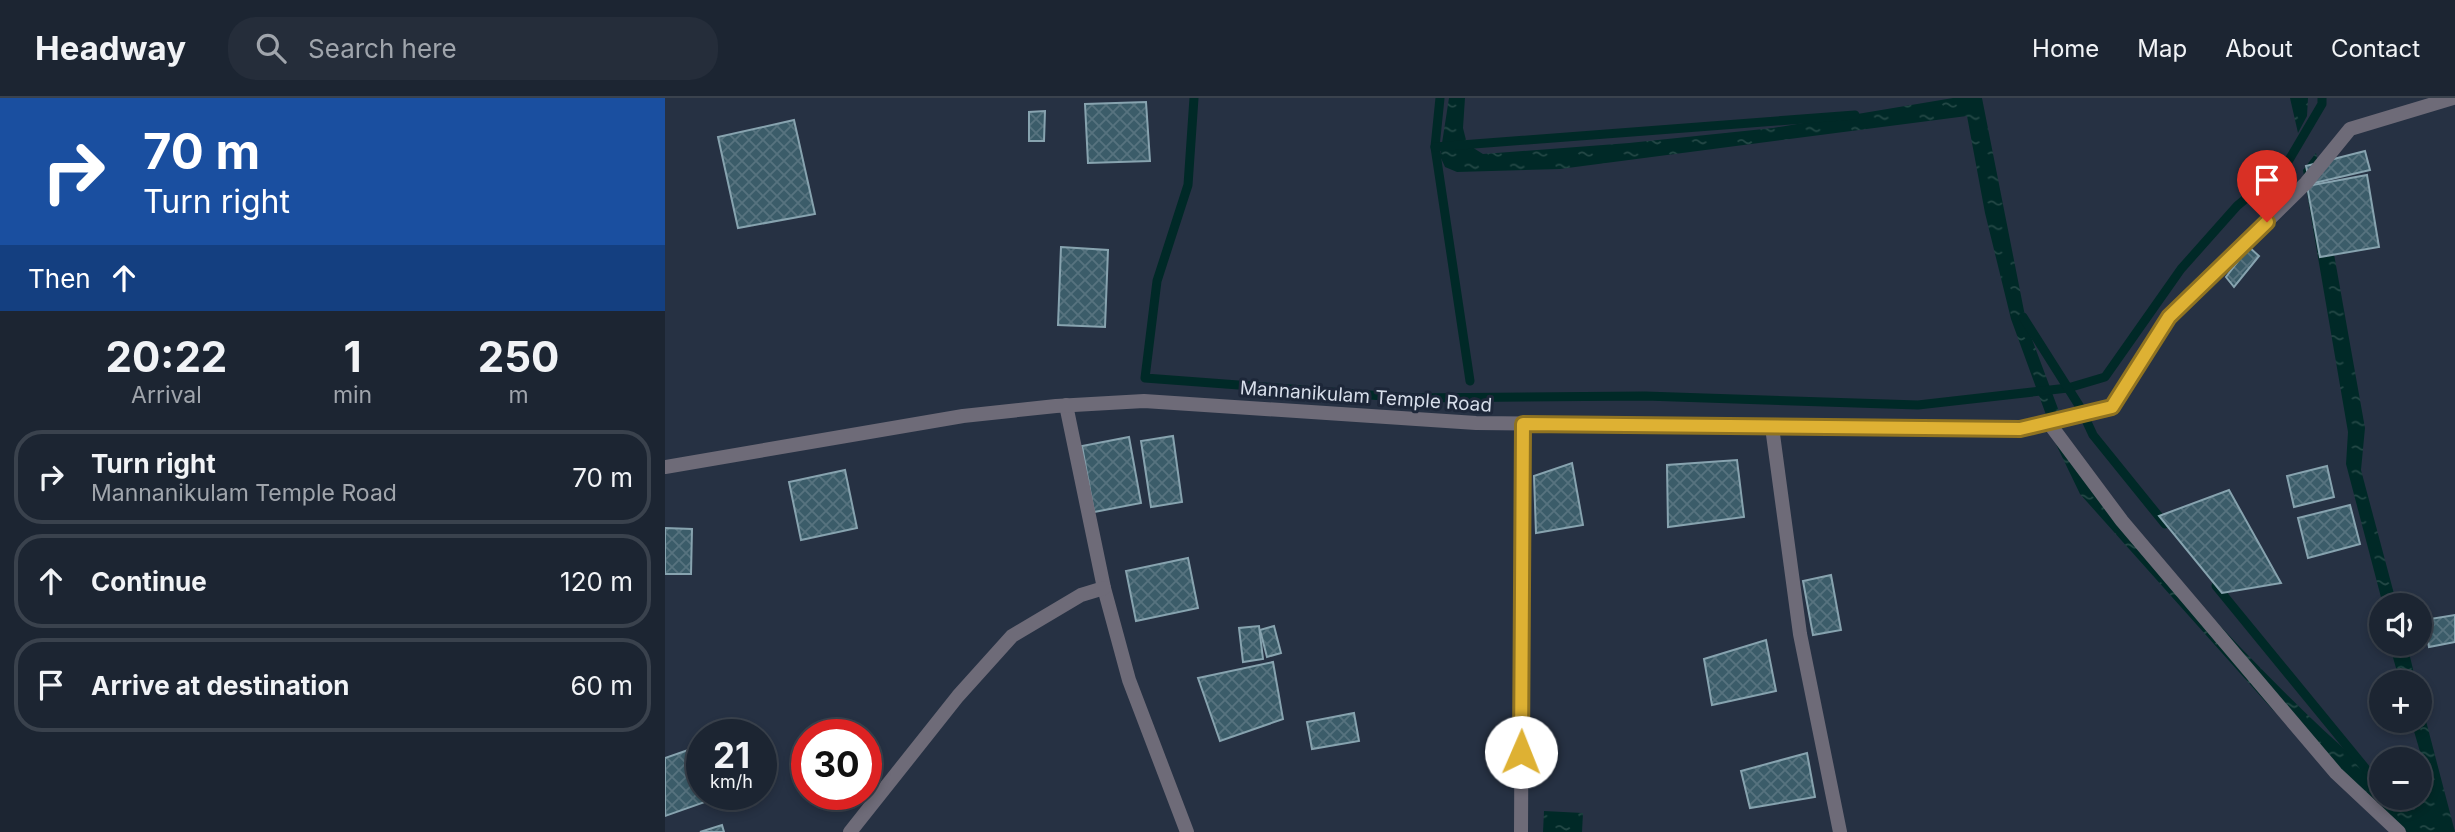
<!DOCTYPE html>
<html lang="en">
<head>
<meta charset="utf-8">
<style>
	:root { --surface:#1c2532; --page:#252d3a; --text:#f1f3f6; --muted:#a0a5ac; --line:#3a424d }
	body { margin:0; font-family:Inter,sans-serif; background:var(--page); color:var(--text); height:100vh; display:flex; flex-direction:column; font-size:26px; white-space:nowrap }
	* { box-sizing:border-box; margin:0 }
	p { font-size:23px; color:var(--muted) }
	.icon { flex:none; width:38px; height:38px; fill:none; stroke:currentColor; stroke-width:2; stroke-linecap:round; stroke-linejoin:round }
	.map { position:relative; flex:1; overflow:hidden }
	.sheet { display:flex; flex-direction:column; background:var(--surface); width:665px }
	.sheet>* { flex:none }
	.guide { background:#1a4fa0; color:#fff; overflow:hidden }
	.buttons { position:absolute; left:1704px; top:495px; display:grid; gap:14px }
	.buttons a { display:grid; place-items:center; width:63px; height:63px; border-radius:50%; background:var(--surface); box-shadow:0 4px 10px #0003,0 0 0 2px var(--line); font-size:35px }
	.speed { position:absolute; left:21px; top:621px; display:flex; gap:14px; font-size:35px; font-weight:700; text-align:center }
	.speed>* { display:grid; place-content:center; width:91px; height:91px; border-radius:50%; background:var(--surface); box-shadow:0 4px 10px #0003,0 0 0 2px var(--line); line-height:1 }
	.speed small { font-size:18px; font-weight:400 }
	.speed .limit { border:10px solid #d22; background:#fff; color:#111 }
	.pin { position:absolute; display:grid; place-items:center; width:60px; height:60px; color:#fff; margin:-72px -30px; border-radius:50% 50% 50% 0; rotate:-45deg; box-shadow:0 0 7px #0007 }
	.pin .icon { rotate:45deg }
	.me { position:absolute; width:77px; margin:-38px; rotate:1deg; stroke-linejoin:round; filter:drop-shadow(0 0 5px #0008) }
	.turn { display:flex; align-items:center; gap:24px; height:147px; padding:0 28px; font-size:32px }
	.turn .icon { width:91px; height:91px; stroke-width:2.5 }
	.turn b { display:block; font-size:49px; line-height:60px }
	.then { display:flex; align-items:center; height:66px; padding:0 28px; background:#0003; gap:14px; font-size:26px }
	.eta { display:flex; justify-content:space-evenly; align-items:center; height:119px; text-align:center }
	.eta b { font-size:42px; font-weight:700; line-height:49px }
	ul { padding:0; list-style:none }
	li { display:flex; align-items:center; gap:21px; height:94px; margin:0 14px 10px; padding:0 14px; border:4px solid var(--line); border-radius:28px }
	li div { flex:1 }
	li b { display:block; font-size:26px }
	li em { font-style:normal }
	header { display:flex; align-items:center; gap:42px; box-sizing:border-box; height:98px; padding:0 35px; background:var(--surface); border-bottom:2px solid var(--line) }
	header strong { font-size:33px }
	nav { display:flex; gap:38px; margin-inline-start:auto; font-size:24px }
	.search { width:490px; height:63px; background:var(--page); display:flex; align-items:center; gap:18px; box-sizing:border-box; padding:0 24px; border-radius:28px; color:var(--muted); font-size:26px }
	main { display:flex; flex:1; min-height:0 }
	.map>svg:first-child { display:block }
	.water { fill:url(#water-ripples) }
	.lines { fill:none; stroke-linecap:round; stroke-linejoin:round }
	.stream { stroke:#002927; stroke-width:9 }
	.building { fill:url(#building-cross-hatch); stroke:#87a3af; stroke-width:2 }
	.minor { stroke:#6e6b78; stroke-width:14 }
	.route-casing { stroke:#907321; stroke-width:18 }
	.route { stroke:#deb133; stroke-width:12 }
	.labels { text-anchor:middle; stroke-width:6; stroke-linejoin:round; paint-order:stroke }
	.street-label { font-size:19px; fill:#d7deea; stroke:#1d2739 }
</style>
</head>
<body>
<header>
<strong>Headway</strong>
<div class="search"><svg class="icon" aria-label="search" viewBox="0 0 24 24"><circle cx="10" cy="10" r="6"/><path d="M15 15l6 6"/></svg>Search here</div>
<nav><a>Home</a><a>Map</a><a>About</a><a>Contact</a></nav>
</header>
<main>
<section class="sheet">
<div class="guide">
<div class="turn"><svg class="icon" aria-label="right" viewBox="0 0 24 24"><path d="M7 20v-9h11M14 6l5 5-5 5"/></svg><div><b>70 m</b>Turn right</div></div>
<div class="then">Then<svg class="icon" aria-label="ahead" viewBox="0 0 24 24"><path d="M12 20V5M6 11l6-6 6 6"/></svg></div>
</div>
<div class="eta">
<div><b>20:22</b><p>Arrival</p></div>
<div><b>1</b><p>min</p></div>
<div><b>250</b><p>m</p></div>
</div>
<ul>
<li><svg class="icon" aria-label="right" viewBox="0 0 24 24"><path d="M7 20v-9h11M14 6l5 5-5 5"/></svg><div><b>Turn right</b><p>Mannanikulam Temple Road</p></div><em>70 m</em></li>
<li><svg class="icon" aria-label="ahead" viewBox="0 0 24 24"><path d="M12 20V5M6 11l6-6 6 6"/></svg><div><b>Continue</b></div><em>120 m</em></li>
<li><svg class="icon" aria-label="arrive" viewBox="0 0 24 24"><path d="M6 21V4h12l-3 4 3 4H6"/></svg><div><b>Arrive at destination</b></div><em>60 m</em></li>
</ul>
</section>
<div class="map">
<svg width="1790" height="734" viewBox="0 0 1790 734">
	<defs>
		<pattern id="water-ripples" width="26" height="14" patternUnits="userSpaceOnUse" patternTransform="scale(1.75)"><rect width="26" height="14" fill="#002927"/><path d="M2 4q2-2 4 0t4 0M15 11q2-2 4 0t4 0" fill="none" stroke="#244846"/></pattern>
		<pattern id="building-cross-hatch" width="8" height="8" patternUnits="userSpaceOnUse" patternTransform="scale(1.75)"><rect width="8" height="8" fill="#3b5c69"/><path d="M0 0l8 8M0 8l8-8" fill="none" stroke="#57737f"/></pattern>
	</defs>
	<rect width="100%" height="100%" fill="#263143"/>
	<g class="water">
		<path d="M784,0h16l-2,30 4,16 16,10 146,-11 144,-15 180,-30h29l45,228 33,88 -11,9 -38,-104 -26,-106 -18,-97 -407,53 -103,3 -12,-5 -5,-11z"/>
		<path d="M1643,0l-1,18 -9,17 -8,-35z"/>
		<path d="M1651,55l49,275 -4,42 36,135h-14l-37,-141 2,-32 -45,-262z"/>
		<path d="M1388,340c105,119 207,241 329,344v16h18l14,12 10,-13 4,-18 -17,-58h9v-23l35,134h-48l-135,-123 -192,-215z"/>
		<path d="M1728,546h14l9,38h-16l-8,-28 2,-5z"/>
		<path d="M879,713l39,2 -1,19h-39z"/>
	</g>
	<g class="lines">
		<g class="stream">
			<path d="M529,0l-6,87 -31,96 -12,97 265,20 235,-2 273,9 150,-17 37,-11 76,-108 56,-63 49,-41 36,-61v-6"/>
			<path d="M775,0l-5,49 35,234"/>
			<path d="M770,49l420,-32"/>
			<path d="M1358,219l57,90 13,28 72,89"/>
			<path d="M1551,488l150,183 16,13"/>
		</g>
	</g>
	<g class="building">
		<path d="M481,4l4,59 -62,2 -3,-59z"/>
		<path d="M380,13l-1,30h-15v-29z"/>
		<path d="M129,22l21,94 -77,14 -20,-91z"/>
		<path d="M1700,53l5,19 -60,14 -4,-18z"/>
		<path d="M1702,77l12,72 -59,10 -13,-71z"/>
		<path d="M396,149l47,3 -3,77 -47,-2z"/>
		<path d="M1584,149l10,9 -25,31 -8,-10z"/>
		<path d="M508,338l9,66 -31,5 -10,-66z"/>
		<path d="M464,339l12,66 -47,9 -12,-66z"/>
		<path d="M1072,362l7,57 -76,10 -1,-62z"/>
		<path d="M907,365l11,62 -47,8 -2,-57z"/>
		<path d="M1662,368l7,31 -40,10 -7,-31z"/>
		<path d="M180,372l12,58 -56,12 -12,-58z"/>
		<path d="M1564,392l52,93 -59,10 -63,-77z"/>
		<path d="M1685,407l10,39 -52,14 -10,-40z"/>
		<path d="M0,430l27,1 -1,45h-26z"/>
		<path d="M523,460l10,50 -62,13 -10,-50z"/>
		<path d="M1166,477l10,55 -28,5 -10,-54z"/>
		<path d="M1790,517v27l-26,5 -5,-27z"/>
		<path d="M594,528l4,33 -20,3 -4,-34z"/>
		<path d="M609,528l7,27 -14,4 -7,-27z"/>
		<path d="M1101,542l10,51 -64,14 -8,-46z"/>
		<path d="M608,564l10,57 -63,22 -22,-63z"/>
		<path d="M689,615l5,28 -47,8 -5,-27z"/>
		<path d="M165,627l5,10h-19z"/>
		<path d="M142,644v24l-10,-16z"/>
		<path d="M23,652l17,52 -40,14v-58z"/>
		<path d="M1142,655l8,44 -65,11 -9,-37z"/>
		<path d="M57,727l2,7h-24z"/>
	</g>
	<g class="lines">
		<g class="minor">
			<path d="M401,307l38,183 25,92 58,152"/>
			<path d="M1384,325l73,98 214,252 63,59"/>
			<path d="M1107,329l28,207 40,198"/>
			<path d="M0,369l298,-51 93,-10 88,-5 332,22 544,6 92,-22 57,-89 137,-135 44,-54 103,-31"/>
			<path d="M185,734l108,-136 54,-60 69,-41 23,-7"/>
			<path d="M856,734l2,-408"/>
		</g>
	</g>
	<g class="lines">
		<defs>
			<path id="route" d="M856,654l2,-328 497,5 92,-22 57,-90 98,-95"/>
		</defs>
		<use href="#route" class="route-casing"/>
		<use href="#route" class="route"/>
	</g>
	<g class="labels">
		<g class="street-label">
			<text transform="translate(701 298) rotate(4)" y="7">Mannanikulam Temple Road</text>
		</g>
	</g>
</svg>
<div class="buttons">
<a><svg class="icon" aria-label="sound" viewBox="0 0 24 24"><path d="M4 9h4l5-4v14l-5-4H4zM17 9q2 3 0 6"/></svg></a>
<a>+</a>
<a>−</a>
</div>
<div class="speed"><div>21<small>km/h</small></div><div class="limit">30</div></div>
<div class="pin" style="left:1602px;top:124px;background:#d93025"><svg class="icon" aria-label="arrive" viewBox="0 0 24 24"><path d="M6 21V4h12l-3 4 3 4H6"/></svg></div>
<svg class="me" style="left:856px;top:654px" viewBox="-20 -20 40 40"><circle r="19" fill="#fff"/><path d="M0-13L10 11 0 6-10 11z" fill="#deb133"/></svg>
</div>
</main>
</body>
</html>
